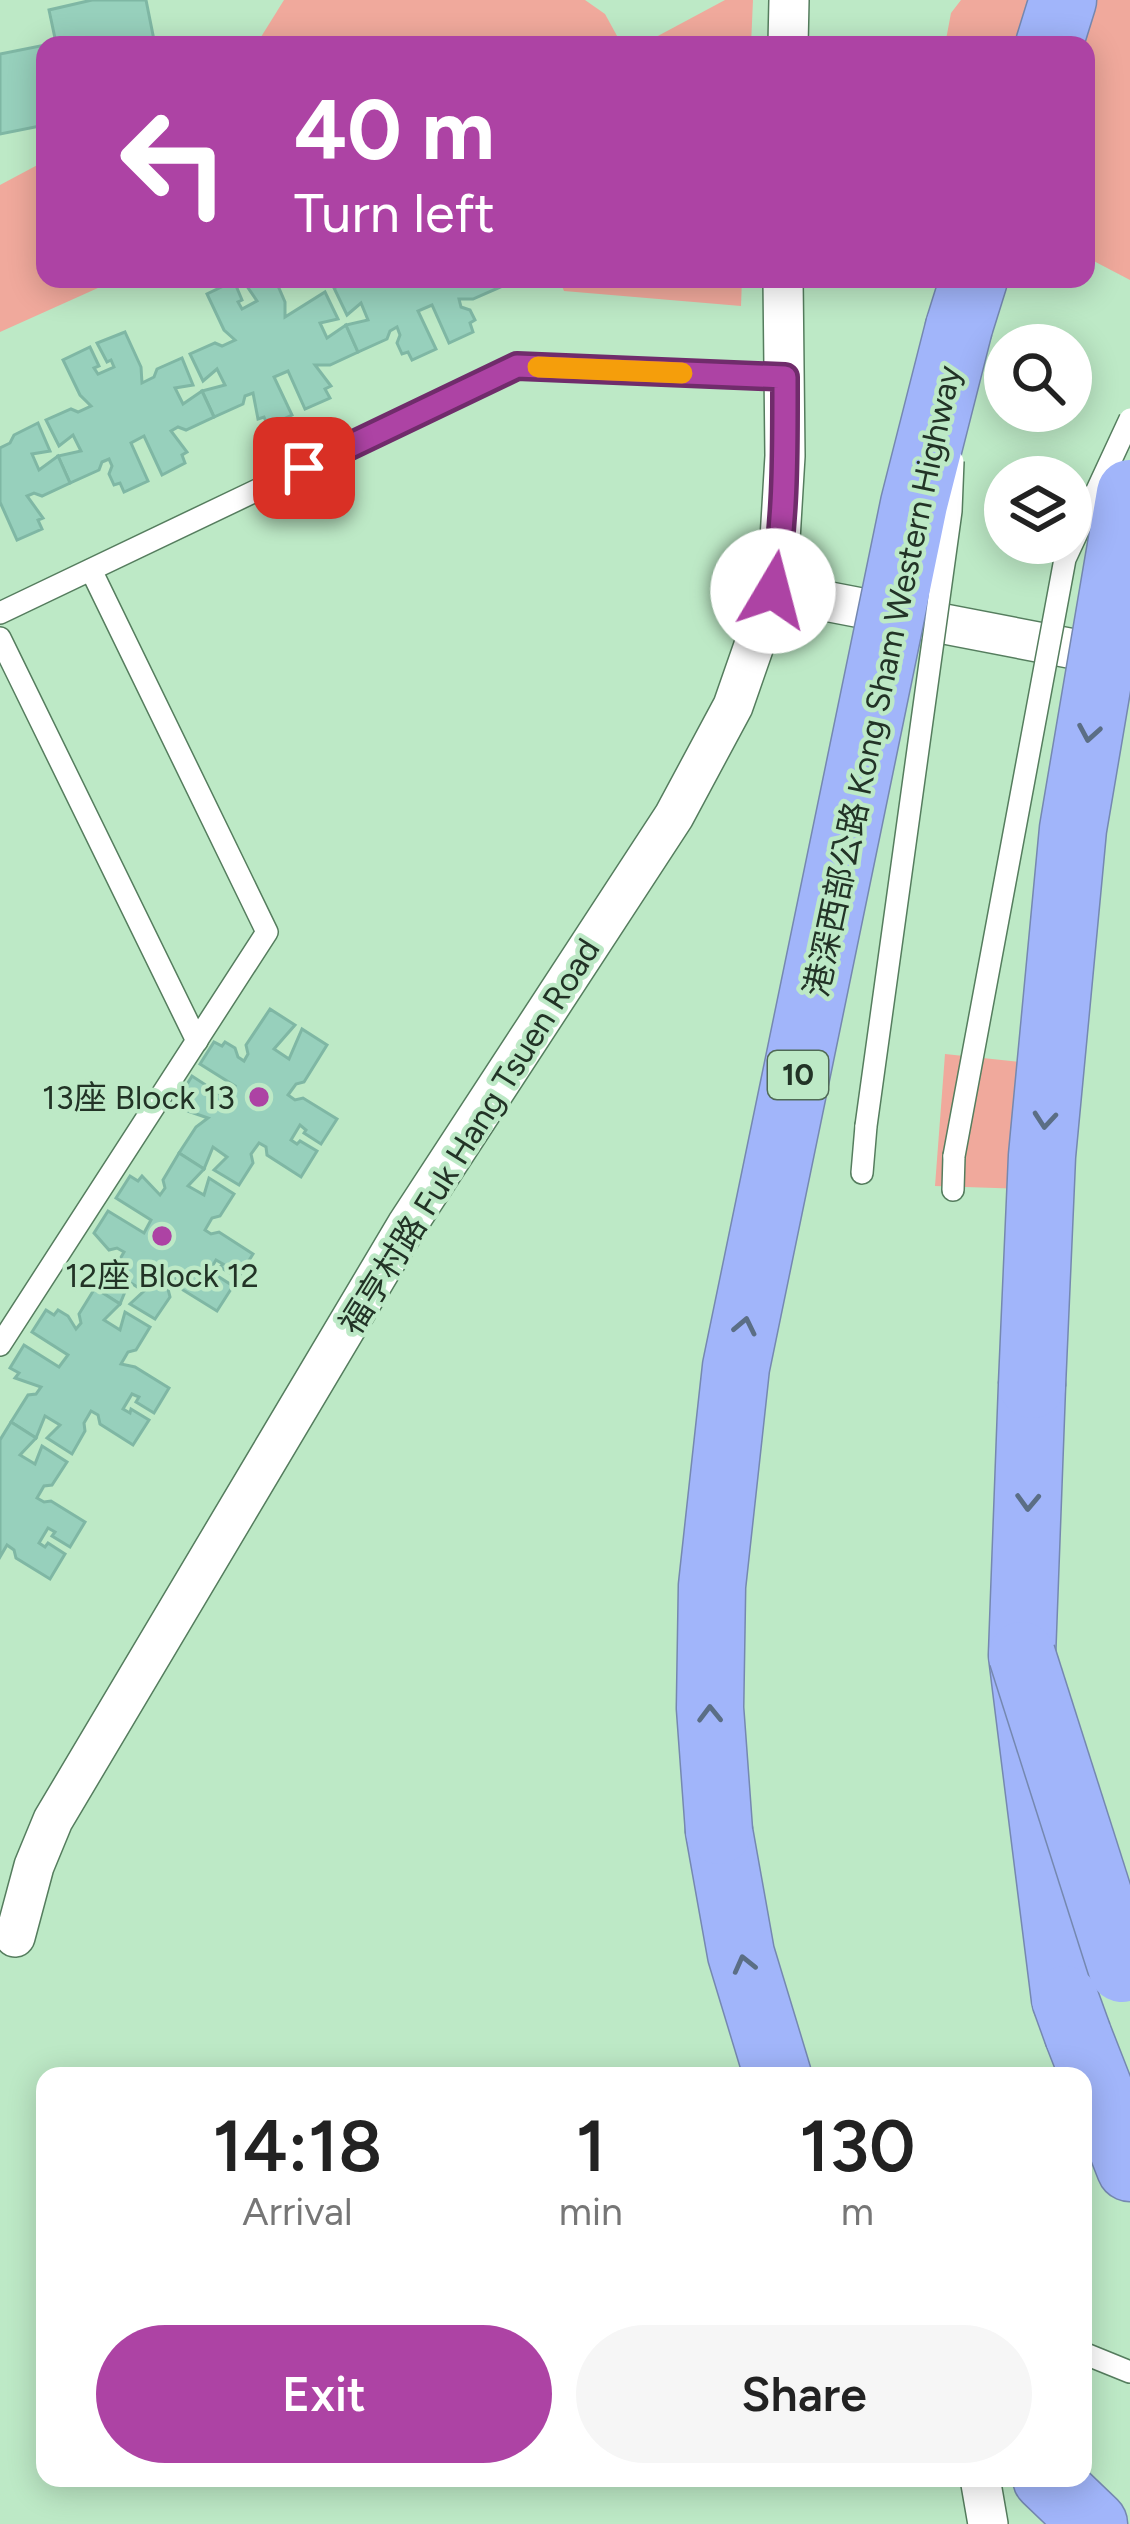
<!DOCTYPE html>
<html lang="en">
<head>
<meta charset="utf-8">
<style>
	:root { --surface:#fff; --page:#f6f6f6; --text:#222; --muted:#767676; --accent:#ad43a4 }
	body { margin:0; font-family:Figtree,"Noto Sans TC",sans-serif; background:var(--page); color:var(--text); height:100vh; display:flex; flex-direction:column; font-size:45px; white-space:nowrap }
	* { box-sizing:border-box; margin:0 }
	p { font-size:39px; color:var(--muted) }
	.icon { flex:none; width:66px; height:66px; fill:none; stroke:currentColor; stroke-width:2; stroke-linecap:round; stroke-linejoin:round }
	.map { position:relative; flex:1; overflow:hidden }
	.panel { position:absolute; left:36px; top:2067px; width:1056px; height:420px; display:flex; flex-direction:column; background:var(--surface); border-radius:24px; box-shadow:0 6px 30px #0003 }
	.panel>* { flex:none }
	.top-card { position:absolute; left:36px; top:36px; width:1059px; height:252px; border-radius:24px; box-shadow:0 6px 30px #0003; background:#ad43a4; color:#fff; overflow:hidden }
	.controls { position:absolute; left:984px; top:324px; display:grid; gap:24px }
	.controls a { display:grid; place-items:center; width:108px; height:108px; border-radius:50%; background:var(--surface); box-shadow:0 6px 30px #0003; font-size:60px }
	.pin { position:absolute; display:grid; place-items:center; width:102px; height:102px; color:#fff; margin:-51px; border-radius:24px; box-shadow:0 6px 18px #0006 }
	.me { position:absolute; width:132px; margin:-66px; rotate:8deg; stroke-linejoin:round; filter:drop-shadow(0 0 9px #0008) }
	.turn { display:flex; align-items:center; gap:42px; height:252px; padding:0 60px; font-size:54px }
	.turn .icon { width:156px; height:156px; stroke-width:2.5 }
	.turn b { display:block; font-size:84px; line-height:102px }
	.eta { display:flex; justify-content:space-evenly; align-items:center; height:204px; text-align:center }
	.eta b { font-size:72px; font-weight:600; line-height:84px }
	.primary-button { display:flex; gap:24px; margin-top:auto; padding:24px 60px }
	.primary-button a { flex:1; height:138px; border-radius:72px; background:var(--accent); color:#fff; font-size:48px; font-weight:600; line-height:138px; text-align:center }
	.primary-button a+a { background:var(--page); color:var(--text) }
	.map>svg:first-child { display:block }
	.green { fill:#f0a99c }
	.building { fill:#97d0bc; stroke:#7fb7a4; stroke-width:3 }
	.lines { fill:none; stroke-linecap:round; stroke-linejoin:round }
	.service-casing { stroke:#557d5e; stroke-width:24 }
	.minor-casing { stroke:#557d5e; stroke-width:42 }
	.motorway-casing { stroke:#7588b0; stroke-width:69 }
	.service { stroke:#fff; stroke-width:21 }
	.minor { stroke:#fff; stroke-width:39 }
	.motorway { stroke:#a1b5fa; stroke-width:66 }
	.service-bridge-casing { stroke:#557d5e; stroke-width:24; stroke-linecap:butt }
	.motorway-bridge-casing { stroke:#7588b0; stroke-width:69; stroke-linecap:butt }
	.service-bridge { stroke:#fff; stroke-width:21 }
	.motorway-bridge { stroke:#a1b5fa; stroke-width:66 }
	.oneway { stroke:#5b6e85 }
	.route-casing { stroke:#702c6b; stroke-width:30 }
	.route { stroke:#ad43a4; stroke-width:21 }
	.slow { stroke:#f59e0b; stroke-width:21 }
	.poi-dot { fill:#ad43a4; stroke:#bde9c6; stroke-width:4.5 }
	.labels { text-anchor:middle; stroke-width:9; stroke-linejoin:round; paint-order:stroke }
	.shield { fill:#bde9c6; stroke:#506a56; stroke-width:3 }
	.shield-label { font-size:30px; font-weight:bold; fill:#223326 }
	.street-label { font-size:33px; fill:#223326; stroke:#bde9c6 }
	.poi-label { font-size:33px; fill:#223326; stroke:#bde9c6; text-anchor:end }
</style>
</head>
<body>
<div class="map">
<svg width="1130" height="2524" viewBox="0 0 1130 2524">
	<rect width="100%" height="100%" fill="#bde9c6"/>
	<g class="green">
		<path d="M284,0h301l20,14 17,31h-366z"/>
		<path d="M725,0h28l-2,45h-110z"/>
		<path d="M961,0h169v280l-44,-23v-212h-141l6,-32z"/>
		<path d="M45,161v118h73l-118,53v-147z"/>
		<path d="M559,279h183l-1,27 -177,-15z"/>
		<path d="M945,1054l121,13 -10,123 -121,-4z"/>
	</g>
	<g class="building">
		<path d="M146,0l9,45h-109l10,-2 -7,-33 43,-10z"/>
		<path d="M45,45v80l-45,9v-80z"/>
		<path d="M242,279h33l10,23v15l40,-25 13,27 -18,4 7,15 19,-13 12,27 -28,13h-15l16,21 -6,3 5,9 -25,11 -17,-38 -14,6 18,38 -24,11 -4,-9 -6,2 -5,-26 -8,3 -2,8 -29,13 -12,-26 23,-6 -8,-16 -14,12 -13,-27 25,-11 7,3 13,-6 -11,-10 -17,-36 27,-13 8,19 -4,2 4,7 15,-8z"/>
		<path d="M354,279h159l1,2 -41,18h-14l2,8 9,3 5,10 -5,3 3,9 -24,11 -17,-38 -14,6 18,38 -24,11 -4,-8 -6,2 -5,-11 3,-8 -3,-8 -7,4 -3,8 -29,13 -12,-27 22,-5 -7,-17 -14,12 -13,-27z"/>
		<path d="M125,332l16,35 1,16 12,-6 3,-8 25,-11 11,27 -18,3 8,16 19,-13 12,26 -28,13 -8,-3 -7,4 16,21 -5,3 3,8 -23,12 -18,-39 -13,7 17,38 -24,11 -4,-9 -6,2 -5,-11 3,-8 -3,-7 -7,3 -3,8 -29,13 -12,-27 23,-5 -8,-16 -14,11 -13,-26 25,-11 7,3 13,-6 -11,-11 -17,-35 27,-13 9,19 -5,2 4,6 16,-7 -3,-7 -4,2 -10,-19z"/>
		<path d="M38,423l12,28 -18,3 7,16 19,-14 12,27 -28,13 -8,-3 -7,3 16,22 -5,2 4,9 -25,11 -17,-38v-54l10,-5 4,-8z"/>
		<path d="M270,1009l25,16 -21,24 15,10 13,-30 25,16 -23,37 -8,2 -8,11 7,5 8,-2 34,21 -16,25 -17,-11 2,-3 -6,-5 -9,15 6,4 3,-3 17,10 -16,26 -34,-22 -1,-8 -7,-4 -8,11 2,9 -14,22 -25,-15 13,-13 -14,-10 -9,22 -25,-16 17,-26 12,-9 -26,-9 4,-4 -8,-6 14,-23 35,23 8,-13 -35,-22 14,-22 8,4 3,-4 10,6 3,9 6,4 4,-7 -2,-9z"/>
		<path d="M179,1153l25,16 -16,17 16,9 5,-17 25,16 -14,22 -8,2 -7,12 6,4 8,-2 34,22 -15,24 -18,-11 3,-3 -7,-4 -9,15 6,4 3,-4 17,11 -16,25 -34,-21 -8,-13 -7,12 2,8 -15,22 -25,-15 14,-13 -15,-9 -9,22 -25,-16 17,-27 8,-2 4,-7 -7,-4 -8,2 -15,-17 14,-22 36,22 7,-13 -35,-22 14,-22 8,5 4,-5 18,19 5,-7 -2,-8z"/>
		<path d="M95,1288l25,16 -16,16 16,10 5,-18 25,15 -14,23 -8,2 -7,12 14,3 34,21 -15,25 -18,-11 3,-5 -7,-3 -9,15 7,4 1,-4 18,11 -16,25 -33,-21 -2,-9 -7,-4 -7,12 1,8 -13,23 -25,-16 13,-13 -15,-9 -9,22 -25,-16 17,-27 8,-1 5,-7 -26,-9 4,-5 -9,-5 14,-23 35,22 9,-12 -36,-23 14,-22 8,5 4,-5 10,6 8,13 5,-6 -2,-9z"/>
		<path d="M11,1422l25,16 -16,17 15,9 7,-18 25,16 -15,23 -8,1 -7,12 7,4 7,-1 34,21 -15,25 -18,-11 3,-4 -7,-4 -9,15 6,4 3,-4 17,11 -15,25 -34,-21 -2,-8 -7,-5 -7,12v-117z"/>
	</g>
	<g class="lines">
		<defs>
			<g id="service">
				<path d="M0,613l517,-247 268,11"/>
				<path d="M0,638l197,403"/>
				<path d="M862,1173l4,-47"/>
				<path d="M953,1190l1,-34"/>
				<path d="M0,1345l267,-413 -176,-362"/>
				<path d="M1083,2353l47,19"/>
			</g>
			<g id="minor">
				<path d="M788,45l1,-45"/>
				<path d="M773,591l348,67"/>
				<path d="M15,1937l19,-71 19,-46 354,-595 267,-409 59,-110 40,-115 6,-35 6,-100 -2,-177"/>
				<path d="M980,2478l8,46"/>
			</g>
			<g id="motorway">
				<path d="M1049,45l14,-45"/>
				<path d="M959,327l15,-48"/>
				<path d="M1032,1385l-10,270 43,344"/>
				<path d="M719,1831l22,123 37,122"/>
				<path d="M1078,2035l52,133"/>
				<path d="M1046,2478l48,46"/>
			</g>
		</defs>
		<use href="#service" class="service-casing"/>
		<use href="#minor" class="minor-casing"/>
		<use href="#motorway" class="motorway-casing"/>
		<use href="#service" class="service"/>
		<use href="#minor" class="minor"/>
		<use href="#motorway" class="motorway"/>
		<defs>
			<g id="service-bridge">
				<path d="M866,1126l85,-615 2,-50"/>
				<path d="M954,1156l111,-597 65,-140"/>
			</g>
			<g id="motorway-bridge">
				<path d="M1032,1385l10,-229 31,-327 57,-336"/>
				<path d="M1022,1655l100,314"/>
				<path d="M719,1831l-9,-123 2,-122 24,-219 178,-863 45,-177"/>
				<path d="M1065,1999l13,36"/>
			</g>
		</defs>
		<use href="#service-bridge" class="service-bridge-casing"/>
		<use href="#motorway-bridge" class="motorway-bridge-casing"/>
		<use href="#service-bridge" class="service-bridge"/>
		<use href="#motorway-bridge" class="motorway-bridge"/>
	</g>
	<defs><path id="oneway-chevron" d="M-2-3.5L2.5 0L-2 3.5" fill="none" stroke-width="1.6" stroke-linecap="round" stroke-linejoin="round" transform="scale(3)"/></defs>
	<g class="oneway">
		<use href="#oneway-chevron" transform="translate(1089 733) rotate(100)"/>
		<use href="#oneway-chevron" transform="translate(1045 1120) rotate(95)"/>
		<use href="#oneway-chevron" transform="translate(745 1326) rotate(-78)"/>
		<use href="#oneway-chevron" transform="translate(1028 1502) rotate(92)"/>
		<use href="#oneway-chevron" transform="translate(710 1714) rotate(-91)"/>
		<use href="#oneway-chevron" transform="translate(744 1964) rotate(-104)"/>
	</g>
	<g class="lines">
		<defs>
			<path id="route" d="M304,468l213,-102 268,11c0,72 1,144 -12,214"/>
		</defs>
		<use href="#route" class="route-casing"/>
		<use href="#route" class="route"/>
		<path class="slow" d="M538,367l144,6"/>
	</g>
	<g class="poi-dot">
		<circle cx="259" cy="1097" r="12"/>
		<circle cx="162" cy="1236" r="12"/>
	</g>
	<g class="labels">
		<rect class="shield" x="768" y="1051" width="60" height="48" rx="9"/>
		<g class="shield-label">
			<text x="798" y="1085">10</text>
		</g>
		<g class="street-label">
			<text transform="translate(882 681) rotate(-78)" y="12">港深西部公路 Kong Sham Western Highway</text>
			<text transform="translate(469 1136) rotate(-58)" y="12">福亨村路 Fuk Hang Tsuen Road</text>
		</g>
		<g class="poi-label">
			<text x="235" y="1109">13座 Block 13</text>
			<text x="162" y="1287" text-anchor="middle">12座 Block 12</text>
		</g>
	</g>
</svg>
<div class="controls">
<a><svg class="icon" aria-label="search" viewBox="0 0 24 24"><circle cx="10" cy="10" r="6"/><path d="M15 15l6 6"/></svg></a>
<a><svg class="icon" aria-label="layers" viewBox="0 0 24 24"><path d="M12 4l9 5-9 5-9-5zM3 14l9 5 9-5"/></svg></a>
</div>
<div class="pin" style="left:304px;top:468px;background:#d93025"><svg class="icon" aria-label="arrive" viewBox="0 0 24 24"><path d="M6 21V4h12l-3 4 3 4H6"/></svg></div>
<svg class="me" style="left:773px;top:591px" viewBox="-20 -20 40 40"><circle r="19" fill="#fff"/><path d="M0-13L10 11 0 6-10 11z" fill="#ad43a4"/></svg>
<div class="top-card">
<div class="turn"><svg class="icon" aria-label="left" viewBox="0 0 24 24"><path d="M17 20v-9H6M10 6l-5 5 5 5"/></svg><div><b>40 m</b>Turn left</div></div>
</div>
<section class="panel">
<div class="eta">
<div><b>14:18</b><p>Arrival</p></div>
<div><b>1</b><p>min</p></div>
<div><b>130</b><p>m</p></div>
</div>
<div class="primary-button"><a>Exit</a><a>Share</a></div>
</section>
</div>
</body>
</html>
